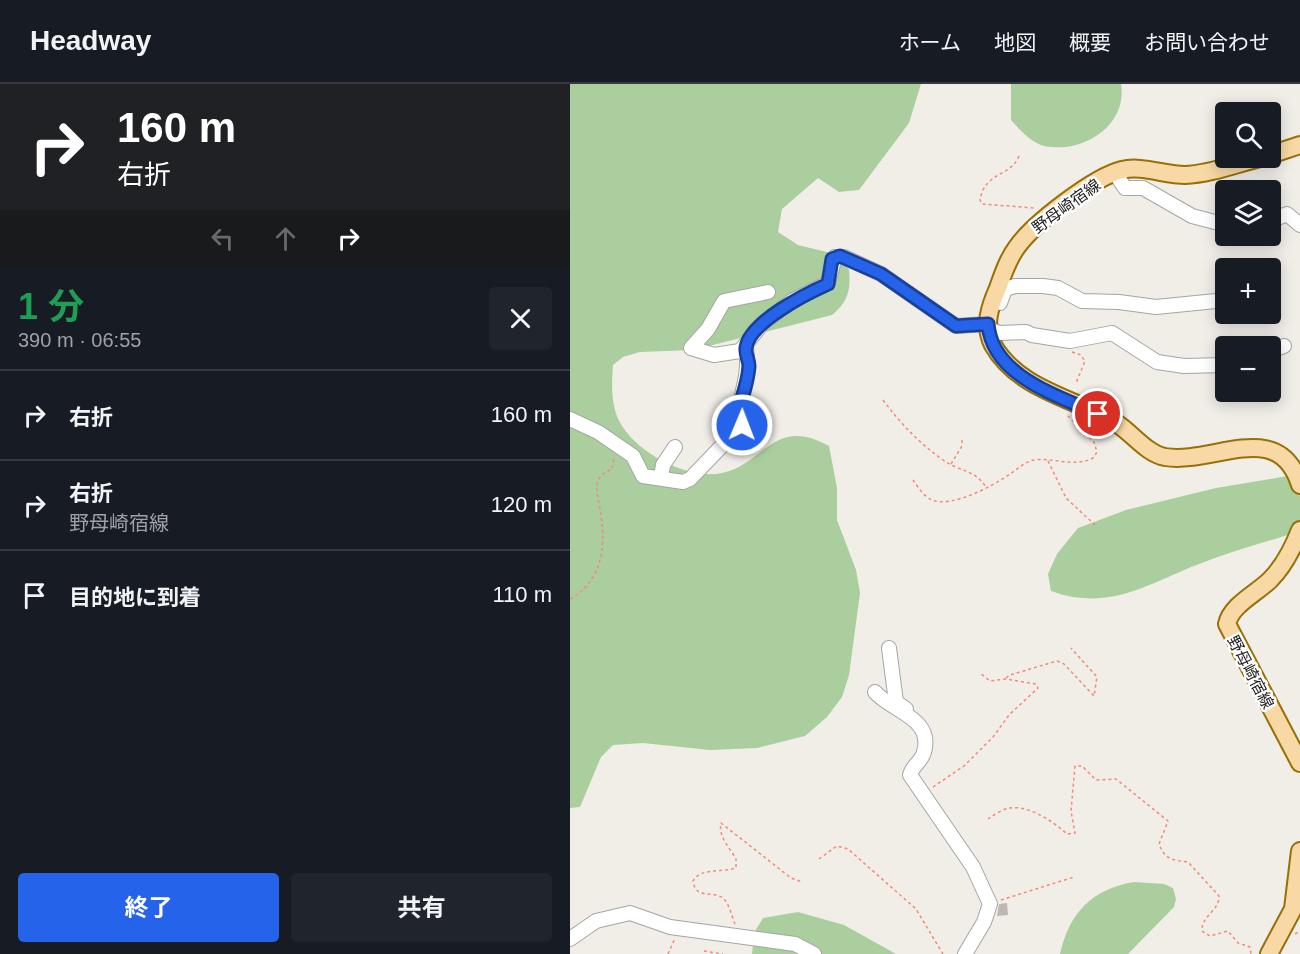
<!DOCTYPE html>
<html lang="ja">
<head>
<meta charset="utf-8">
<style>
	:root { --surface:#171b24; --page:#20242c; --text:#f1f3f6; --muted:#9ea1a6; --line:#363941; --accent:#2563eb }
	body { margin:0; font-family:Helvetica,"Noto Sans JP",sans-serif; background:var(--page); color:var(--text); height:100vh; display:flex; flex-direction:column; font-size:22px; white-space:nowrap }
	* { box-sizing:border-box; margin:0 }
	p { font-size:20px; color:var(--muted) }
	.icon { flex:none; width:33px; height:33px; fill:none; stroke:currentColor; stroke-width:2; stroke-linecap:round; stroke-linejoin:round }
	.map { position:relative; flex:1; overflow:hidden }
	.drawer { display:flex; flex-direction:column; background:var(--surface); width:570px }
	.drawer>* { flex:none }
	.guide { background:#202124; color:#fff; overflow:hidden }
	.tools { position:absolute; left:645px; top:18px; display:grid; gap:12px }
	.tools a { display:grid; place-items:center; width:66px; height:66px; border-radius:6px; background:var(--surface); box-shadow:0 3px 15px #0003; font-size:30px }
	.pin { position:absolute; display:grid; place-items:center; width:51px; height:51px; color:#fff; margin:-26px; border:3px solid #fff; border-radius:50%; box-shadow:0 2px 6px #0007 }
	.me { position:absolute; width:66px; margin:-33px; rotate:1deg; stroke-linejoin:round; filter:drop-shadow(0 0 4px #0008) }
	.turn { display:flex; align-items:center; gap:21px; height:126px; padding:0 18px; font-size:27px }
	.turn .icon { width:78px; height:78px; stroke-width:2.5 }
	.turn b { display:block; font-size:42px; line-height:51px }
	.lanes { display:flex; align-items:center; height:57px; padding:0 18px; background:#0003; justify-content:center; gap:30px; direction:ltr }
	.lanes .off { opacity:.35 }
	.round { display:grid; place-items:center; flex:none; width:63px; height:63px; border-radius:6px; background:var(--page) }
	.overview { display:flex; align-items:center; justify-content:space-between; height:102px; padding:0 18px }
	h1 { font-size:36px; font-weight:700; line-height:45px; color:#1e9e55 }
	.button { display:flex; gap:12px; margin-top:auto; padding:12px 18px }
	.button a { flex:1; height:69px; border-radius:6px; background:var(--accent); color:#fff; font-size:24px; font-weight:700; line-height:69px; text-align:center }
	.button a+a { background:var(--page); color:var(--text) }
	ul { padding:0; list-style:none }
	li { display:flex; align-items:center; gap:18px; height:90px; padding:0 18px; border-top:2px solid var(--line) }
	li div { flex:1 }
	li b { display:block; font-size:22px }
	li em { font-style:normal }
	header { display:flex; align-items:center; gap:36px; box-sizing:border-box; height:84px; padding:0 30px; background:var(--surface); border-bottom:2px solid var(--line) }
	header strong { font-size:28px }
	nav { display:flex; gap:33px; margin-inline-start:auto; font-size:21px }
	main { display:flex; flex:1; min-height:0 }
	.map>svg:first-child { display:block }
	.forest { fill:#aace9e }
	.building { fill:#beb8b1 }
	.lines { fill:none; stroke-linecap:round; stroke-linejoin:round }
	.minor-casing { stroke:#a5a5a5; stroke-width:16 }
	.major-casing { stroke:#977006; stroke-width:20 }
	.path { stroke:#f58975; stroke-width:1.5; stroke-dasharray:3 3; stroke-linecap:butt }
	.minor { stroke:#fff; stroke-width:14 }
	.major { stroke:#f8d9a5; stroke-width:16 }
	.route-casing { stroke:#184099; stroke-width:15 }
	.route { stroke:#2563eb; stroke-width:10 }
	.labels { text-anchor:middle; stroke-width:5; stroke-linejoin:round; paint-order:stroke }
	.street-label { font-size:16px; fill:#212121; stroke:#fff }
</style>
</head>
<body>
<header>
<strong>Headway</strong>
<nav><a>ホーム</a><a>地図</a><a>概要</a><a>お問い合わせ</a></nav>
</header>
<main>
<section class="drawer">
<div class="guide">
<div class="turn"><svg class="icon" aria-label="right" viewBox="0 0 24 24"><path d="M7 20v-9h11M14 6l5 5-5 5"/></svg><div><b>160 m</b>右折</div></div>
<div class="lanes"><svg class="icon off" aria-label="left" viewBox="0 0 24 24"><path d="M17 20v-9H6M10 6l-5 5 5 5"/></svg><svg class="icon off" aria-label="ahead" viewBox="0 0 24 24"><path d="M12 20V5M6 11l6-6 6 6"/></svg><svg class="icon" aria-label="right" viewBox="0 0 24 24"><path d="M7 20v-9h11M14 6l5 5-5 5"/></svg></div>
</div>
<div class="overview"><div><h1>1 分</h1><p>390 m · 06:55</p></div><a class="round"><svg class="icon" aria-label="close" viewBox="0 0 24 24"><path d="M6 6l12 12M18 6L6 18"/></svg></a></div>
<ul>
<li><svg class="icon" aria-label="right" viewBox="0 0 24 24"><path d="M7 20v-9h11M14 6l5 5-5 5"/></svg><div><b>右折</b></div><em>160 m</em></li>
<li><svg class="icon" aria-label="right" viewBox="0 0 24 24"><path d="M7 20v-9h11M14 6l5 5-5 5"/></svg><div><b>右折</b><p>野母崎宿線</p></div><em>120 m</em></li>
<li><svg class="icon" aria-label="arrive" viewBox="0 0 24 24"><path d="M6 21V4h12l-3 4 3 4H6"/></svg><div><b>目的地に到着</b></div><em>110 m</em></li>
</ul>
<div class="button"><a>終了</a><a>共有</a></div>
</section>
<div class="map">
<svg width="730" height="870" viewBox="0 0 730 870">
	<rect width="100%" height="100%" fill="#f1eee8"/>
	<g class="forest">
		<path d="M0,0h351l-12,39 -50,67 -20,2 -21,-14 -36,31 -4,23 20,13 33,8 18,16c2,21 -1,33 -17,46l-139,35 -53,2 -17,5 -10,8c-1,14 -2,31 2,45 9,37 70,71 107,63 41,-8 52,-58 107,-27l8,42v32l19,50 4,23 -11,82 -7,22 -15,20 -22,19 -48,12 -47,2 -67,-7 -30,2 -12,12 -21,50 -10,1z"/>
		<path d="M441,0h110c7,42 -39,70 -77,62 -14,-4 -24,-16 -33,-26z"/>
		<path d="M730,390v57c-33,11 -68,20 -101,33 -52,20 -89,48 -148,27l-3,-17 9,-20 21,-26 48,-18 90,-22z"/>
		<path d="M564,798l30,2 9,4 3,11 -2,8 -46,47h-68c9,-41 32,-65 74,-72z"/>
		<path d="M228,828l46,13 52,29h-144l2,-21 9,-15z"/>
	</g>
	<path class="building" d="M437,819l1,12 -11,1 2,-12z"/>
	<g class="lines">
		<defs>
			<g id="minor">
				<path d="M545,89l10,15h18l49,28 34,9"/>
				<path d="M700,137l17,-7 13,11"/>
				<path d="M198,208l-44,9 -16,28 -17,19 23,7 26,-4 23,-28 29,-22 36,-18 7,-26h9l37,17 75,52 32,-2"/>
				<path d="M430,219l5,-14 10,-3h28l15,2 24,13 37,1 37,5 70,-7"/>
				<path d="M418,244l11,5 27,-1 6,3 38,6 42,-8 45,29 27,4 42,-1"/>
				<path d="M700,267l14,-5"/>
				<path d="M0,335l28,13 35,24 10,20 40,6 7,-3 52,-54 -5,-9c5,-25 13,-43 9,-68"/>
				<path d="M91,393l2,-12 12,-18"/>
				<path d="M319,564l7,54 10,7"/>
				<path d="M305,608c16,19 59,26 49,60 -2,9 -12,14 -14,23l63,92 17,37 -6,18 -19,32"/>
				<path d="M0,855l26,-18 34,-8 40,14 125,17 19,10"/>
			</g>
			<g id="major">
				<path d="M700,71l30,-10"/>
				<path d="M690,74c-24,6 -50,16 -75,17 -20,0 -44,-10 -63,-5 -28,7 -88,53 -105,77 -9,12 -14,27 -19,41 -8,18 -15,38 -5,57 25,44 80,53 120,76 18,10 32,32 52,36 48,8 114,-40 135,28"/>
				<path d="M730,446c-7,18 -16,36 -30,50 -13,13 -39,25 -43,44l73,139"/>
				<path d="M699,870l24,-45 7,-58"/>
			</g>
		</defs>
		<use href="#minor" class="minor-casing"/>
		<use href="#major" class="major-casing"/>
		<g class="path">
			<path d="M449,72c-8,21 -34,15 -39,44l2,4 53,4"/>
			<path d="M502,268l9,3 4,6 -9,22"/>
			<path d="M313,316c18,24 36,43 60,60 17,12 31,9 43,27"/>
			<path d="M478,377l18,37 29,27"/>
			<path d="M381,380l11,-18v-7"/>
			<path d="M343,396c5,7 11,17 19,20 20,8 61,-14 78,-26 8,-5 14,-12 24,-14 19,-3 40,8 59,-2l4,-6 -3,-10 -28,-28"/>
			<path d="M0,515c34,-19 36,-55 30,-90 -1,-8 -5,-20 -2,-28 2,-6 8,-9 14,-12l2,-11"/>
			<path d="M436,594l4,-3 47,-14 7,3 30,32 3,-19 -26,-29"/>
			<path d="M363,703l31,-21 29,-29 16,-22 29,-27 -2,-4 -30,-5 -16,2 -10,-8"/>
			<path d="M418,735c6,-4 14,-10 22,-11 19,-3 44,14 57,26l8,-1 -4,-22 4,-45h7l14,14 20,-1 52,42 -9,23c6,16 14,16 29,18l31,34c1,14 -18,20 -17,35l8,5 18,-5 10,12 12,4 1,7"/>
			<path d="M249,775l18,-13 11,3 68,60 27,45"/>
			<path d="M431,816l73,-23"/>
			<path d="M165,840c-3,-7 -6,-21 -12,-26 -12,-8 -27,2 -30,-17 8,-14 29,-8 43,-13v-9c-6,-11 -18,-22 -15,-36l70,55 11,4"/>
			<path d="M725,850l5,-3"/>
			<path d="M134,867l19,3"/>
			<path d="M98,870l7,-16"/>
		</g>
		<use href="#minor" class="minor"/>
		<use href="#major" class="major"/>
	</g>
	<g class="lines">
		<defs>
			<path id="route" d="M172,341l-5,-9c4,-17 11,-32 12,-50 0,-6 -4,-12 -3,-18 3,-26 62,-55 82,-64l4,-25 8,-3 41,18 75,52 32,-2c4,52 70,72 110,90"/>
		</defs>
		<use href="#route" class="route-casing"/>
		<use href="#route" class="route"/>
	</g>
	<g class="labels">
		<g class="street-label">
			<text transform="translate(496 122) rotate(-36)" y="6">野母崎宿線</text>
			<text transform="translate(681 588) rotate(62)" y="6">野母崎宿線</text>
		</g>
	</g>
</svg>
<div class="tools">
<a><svg class="icon" aria-label="search" viewBox="0 0 24 24"><circle cx="10" cy="10" r="6"/><path d="M15 15l6 6"/></svg></a>
<a><svg class="icon" aria-label="layers" viewBox="0 0 24 24"><path d="M12 4l9 5-9 5-9-5zM3 14l9 5 9-5"/></svg></a>
<a>+</a>
<a>−</a>
</div>
<div class="pin" style="left:528px;top:330px;background:#d93025"><svg class="icon" aria-label="arrive" viewBox="0 0 24 24"><path d="M6 21V4h12l-3 4 3 4H6"/></svg></div>
<svg class="me" style="left:172px;top:341px" viewBox="-20 -20 40 40"><circle r="17" fill="#2563eb" stroke="#fff" stroke-width="3"/><path d="M0-11L8 9 0 5-8 9z" fill="#fff"/></svg>
</div>
</main>
</body>
</html>
